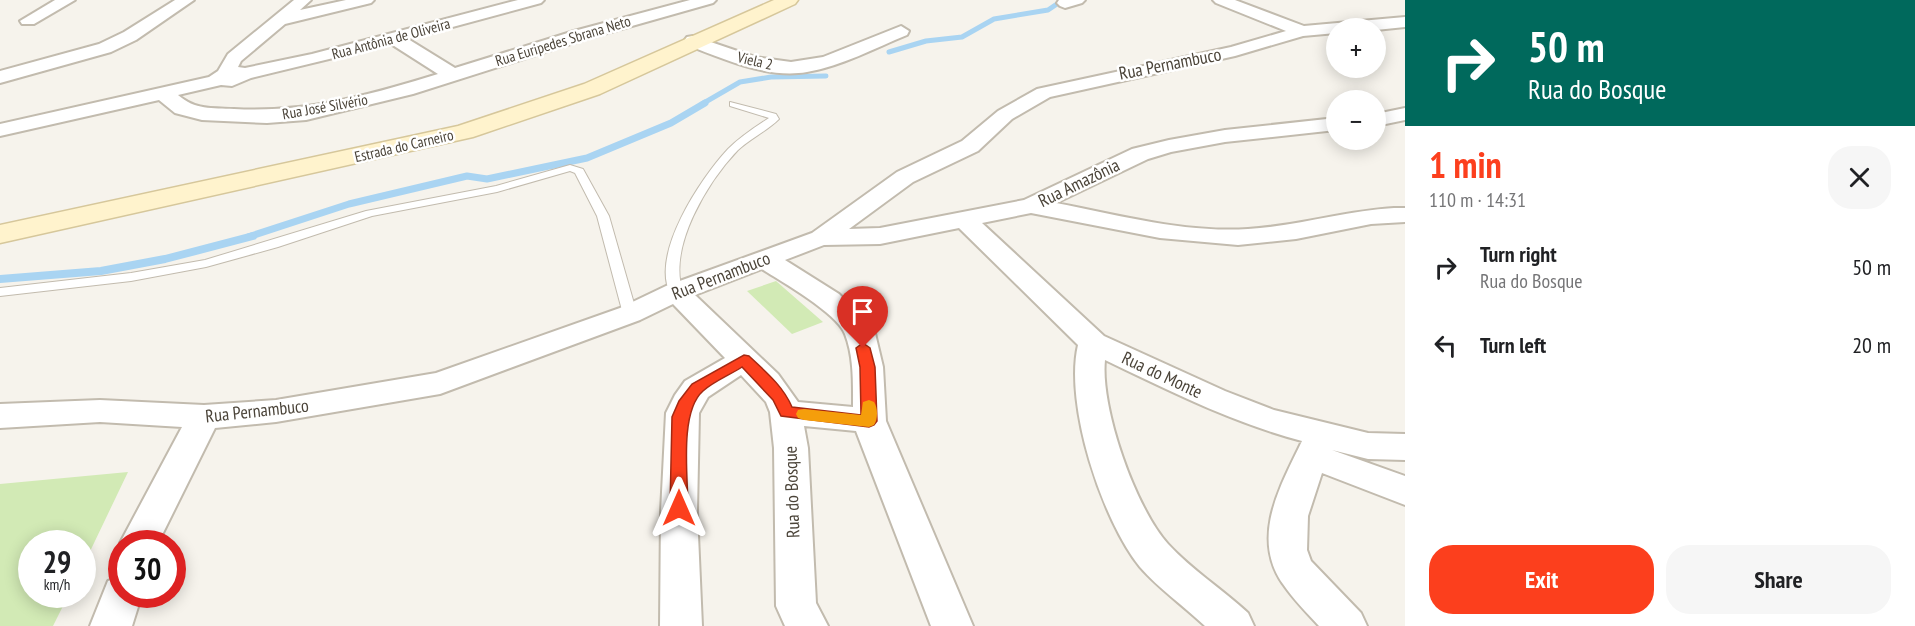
<!DOCTYPE html>
<html lang="en">
<head>
<meta charset="utf-8">
<style>
	:root { --surface:#fff; --page:#f6f6f6; --text:#202124; --muted:#757577; --accent:#fc3f1d }
	body { margin:0; font-family:"PT Sans Narrow",sans-serif; background:var(--page); color:var(--text); height:100vh; display:flex; flex-direction:column; font-size:22px; white-space:nowrap }
	* { box-sizing:border-box; margin:0 }
	p { font-size:20px; color:var(--muted) }
	.icon { flex:none; width:33px; height:33px; fill:none; stroke:currentColor; stroke-width:2; stroke-linecap:round; stroke-linejoin:round }
	.map { position:relative; flex:1; overflow:hidden }
	.panel { display:flex; flex-direction:column; background:var(--surface); width:510px }
	.panel>* { flex:none }
	.banner { background:#00695c; color:#fff; overflow:hidden }
	.tools { position:absolute; left:1326px; top:18px; display:grid; gap:12px }
	.tools a { display:grid; place-items:center; width:60px; height:60px; border-radius:50%; background:var(--surface); box-shadow:0 3px 15px #0003; font-size:30px }
	.speed { position:absolute; left:18px; top:530px; display:flex; gap:12px; font-size:30px; font-weight:700; text-align:center }
	.speed>* { display:grid; place-content:center; width:78px; height:78px; border-radius:50%; background:var(--surface); box-shadow:0 3px 15px #0003; line-height:1 }
	.speed small { font-size:15px; font-weight:400 }
	.speed .limit { border:9px solid #d22; background:#fff; color:#111 }
	.pin { position:absolute; display:grid; place-items:center; width:51px; height:51px; color:#fff; margin:-62px -26px; border-radius:50% 50% 50% 0; rotate:-45deg; box-shadow:0 0 6px #0007 }
	.pin .icon { rotate:45deg }
	.me { position:absolute; width:66px; margin:-33px; rotate:0deg; stroke-linejoin:round; filter:drop-shadow(0 0 4px #0008) }
	.turn { display:flex; align-items:center; gap:21px; height:126px; padding:0 24px; font-size:27px }
	.turn .icon { width:78px; height:78px; stroke-width:2.5 }
	.turn b { display:block; font-size:42px; line-height:51px }
	.round { display:grid; place-items:center; flex:none; width:63px; height:63px; border-radius:24px; background:var(--page) }
	.overview { display:flex; align-items:center; justify-content:space-between; height:102px; padding:0 24px }
	h1 { font-size:36px; font-weight:700; line-height:45px; color:var(--accent) }
	.action { display:flex; gap:12px; margin-top:auto; padding:12px 24px }
	.action a { flex:1; height:69px; border-radius:24px; background:var(--accent); color:#fff; font-size:24px; font-weight:700; line-height:69px; text-align:center }
	.action a+a { background:var(--page); color:var(--text) }
	ul { padding:0; list-style:none }
	li { display:flex; align-items:center; gap:18px; height:78px; padding:0 24px }
	li div { flex:1 }
	li b { display:block; font-size:22px }
	li em { font-style:normal }
	main { display:flex; flex:1; min-height:0 }
	.map>svg:first-child { display:block }
	.green { fill:#d2eab5 }
	.lines { fill:none; stroke-linecap:round; stroke-linejoin:round }
	.stream-far2 { stroke:#a9d4f2; stroke-width:5 }
	.stream-far1 { stroke:#a9d4f2; stroke-width:7 }
	.stream { stroke:#a9d4f2; stroke-width:8 }
	.lane-casing { stroke:#c2bbae; stroke-width:2 }
	.street-casing { stroke:#c2bbae; stroke-width:4 }
	.secondary-casing { stroke:#d6c79b; stroke-width:3 }
	.lane { fill:#fff; fill-rule:evenodd }
	.street { fill:#fff; fill-rule:evenodd }
	.secondary { fill:#fff3cd; fill-rule:evenodd }
	.route { fill:#fc3f1d; stroke:#a42913; stroke-width:1.5 }
	.slow { fill:#f59e0b }
	.labels { text-anchor:middle; stroke-width:5; stroke-linejoin:round; paint-order:stroke }
	.far-street-label { font-size:15px; fill:#4b4439; stroke:#fff }
	.street-label { font-size:18px; fill:#4b4439; stroke:#fff }
</style>
</head>
<body>
<main>
<div class="map">
<svg width="1405" height="626" viewBox="0 0 1405 626">
	<rect width="100%" height="100%" fill="#f6f3ec"/>
	<g class="green">
		<path d="M776,281l47,41 -31,12 -45,-43z"/>
		<path d="M128,472l-45,94 -1,-23h-50v51h37l-16,32h-53v-142z"/>
	</g>
	<g class="lines">
		<g class="stream-far2">
			<path d="M889,52l37,-11 36,-4 32,-18 54,-9 15,-10"/>
			<path d="M702,104l38,-22 31,-5 55,-1"/>
		</g>
		<path class="stream-far1" d="M248,237l101,-33 118,-28 20,3 100,-21 84,-35 34,-20"/>
		<path class="stream" d="M0,279l101,-8 64,-12 88,-23"/>
		<defs>
			<g id="lane">
				<path d="M730,102l46,12 3,5c-12,12 -28,19 -41,31 -30,31 -71,98 -55,142l-2,3h-10c-22,-40 30,-117 57,-146 12,-12 27,-22 41,-31l-39,-12z"/>
				<path d="M570,165l13,4 26,47 28,98 -2,3 -5,1 -7,-4 -26,-98 -22,-43 -5,-2 -73,21 -125,24 -94,31 -72,20 -75,14 -131,15v-8l131,-15 74,-13 161,-49 130,-25z"/>
			</g>
			<g id="street">
				<path d="M55,0h20l-41,24h-12l-2,-3z"/>
				<path d="M175,0h19l-58,40 -25,12 -111,31v-12l99,-27 25,-12z"/>
				<path d="M294,0h17l-11,10 46,-10h28l-3,3 -86,21 -44,37 -3,6 7,1 67,-14 206,-54h26l-3,3 -133,36 47,29 119,-37 116,-31h26l-3,3 -127,36 -173,55 -107,26 -39,3 -65,-3 -27,-7 -16,-13 -159,36v-12l209,-47 9,-6 10,-17zM391,44l47,30c-68,21 -132,39 -204,35 -22,-1 -39,1 -56,-14l43,-10 11,1 19,-8z"/>
				<path d="M1059,0h26l-3,3 -17,5 -5,-2 -3,-3z"/>
				<path d="M1213,0h22l69,26 101,-9v10l-29,3 -40,-2v5l-33,3 -68,20 -185,41 -38,22 -34,32 -65,31 -64,47 31,-1 144,-28 108,-51 37,-9 56,-10 111,-12v12l-111,12 -54,10 -23,7 -92,44c63,12 127,30 192,26 49,-3 96,-18 146,-21h11v14l-34,2 -75,15 -58,6 -78,-7 -129,-25 -49,10 122,113 121,55 49,19 94,23 37,1v26l-37,-1 -36,-9 73,26v29l-83,-32 -14,43 -1,34 4,11 50,52 6,13h-48c-12,-13 -26,-27 -36,-42 -33,-47 -2,-99 19,-143 -69,-18 -132,-50 -197,-81 -5,48 31,149 63,184 24,26 54,45 80,69l6,13h-49c-21,-20 -46,-37 -65,-59 -38,-47 -76,-163 -62,-222l-119,-117 -79,16 -56,1 -39,15 54,34 35,35 9,38 3,54 87,205h-42l-75,-195 -52,-5 4,22 8,155 12,23h-43l-9,-20 -2,-158 -4,-36 -4,-10 -25,-27 -33,22 -9,16 -2,99 5,114h-42l1,-114 5,-99 9,-18 10,-14 40,-23 -52,-54 -33,16 -200,74 -164,28 -61,6 -57,115h-36v3l-2,-3 62,-116 -82,-5 -100,6v-24l100,-4 104,5 72,-5 160,-27 184,-65 46,-22 146,-53 85,-61 65,-31 36,-30 39,-22 194,-42 55,-16 -70,-28zM762,269c20,13 75,44 83,65 9,23 8,49 8,73l-55,-5 -20,-28 -83,-79z"/>
				<path d="M901,26l8,5 -2,4c-32,13 -65,31 -100,37 -40,7 -83,-13 -120,-27l-3,-4 3,-4 6,-1 62,21 36,5 32,-5z"/>
				<path d="M1405,108v12l-29,6v-12z"/>
				<path d="M122,576v18h20l-10,32h-42l18,-45z"/>
			</g>
			<path id="secondary" d="M774,0h24l-3,4 -195,90 -127,43 -473,106v-18l458,-99 126,-42z"/>
		</defs>
		<use href="#lane" class="lane-casing"/>
		<use href="#street" class="street-casing"/>
		<use href="#secondary" class="secondary-casing"/>
		<use href="#lane" class="lane"/>
		<use href="#street" class="street"/>
		<use href="#secondary" class="secondary"/>
	</g>
	<path class="route" d="M863,343l7,5 5,19 2,54 -3,4 -5,2 -88,-11 -8,-16 -31,-33c-12,8 -28,14 -39,24 -24,21 -15,87 -15,117l-3,5 -6,2 -6,-2 -3,-5 2,-91 7,-16 13,-17 52,-29 5,1c17,16 34,30 43,51l69,8 -1,-48 -4,-19z"/>
	<path class="slow" d="M869,400l5,2c4,6 4,17 0,23l-5,2 -65,-7 -6,-2 -2,-4 2,-4 6,-1 57,6 2,-13z"/>
	<g class="labels">
		<g class="far-street-label">
			<text transform="translate(391 39) rotate(-15)" y="5">Rua Antônia de Oliveira</text>
			<text transform="translate(563 41) rotate(-17)" y="5">Rua Euripedes Sbrana Neto</text>
			<text transform="translate(755 61) rotate(13)" y="5">Viela 2</text>
			<text transform="translate(325 107) rotate(-10)" y="5">Rua José Silvério</text>
			<text transform="translate(404 146) rotate(-13)" y="5">Estrada do Carneiro</text>
		</g>
		<g class="street-label">
			<text transform="translate(1170 64) rotate(-11)" y="6">Rua Pernambuco</text>
			<text transform="translate(1079 183) rotate(-26)" y="6">Rua Amazônia</text>
			<text transform="translate(721 276) rotate(-21)" y="6">Rua Pernambuco</text>
			<text transform="translate(1162 375) rotate(25)" y="6">Rua do Monte</text>
			<text transform="translate(257 411) rotate(-6)" y="6">Rua Pernambuco</text>
			<text transform="translate(792 492) rotate(-92)" y="6">Rua do Bosque</text>
		</g>
	</g>
</svg>
<div class="tools">
<a>+</a>
<a>−</a>
</div>
<div class="speed"><div>29<small>km/h</small></div><div class="limit">30</div></div>
<div class="pin" style="left:863px;top:348px;background:#d93025"><svg class="icon" aria-label="arrive" viewBox="0 0 24 24"><path d="M6 21V4h12l-3 4 3 4H6"/></svg></div>
<svg class="me" style="left:679px;top:508px" viewBox="-20 -20 40 40"><path d="M0-17L14 15 0 8-14 15z" fill="#fc3f1d" stroke="#fff" stroke-width="4"/></svg>
</div>
<section class="panel">
<div class="banner">
<div class="turn"><svg class="icon" aria-label="right" viewBox="0 0 24 24"><path d="M7 20v-9h11M14 6l5 5-5 5"/></svg><div><b>50 m</b>Rua do Bosque</div></div>
</div>
<div class="overview"><div><h1>1 min</h1><p>110 m · 14:31</p></div><a class="round"><svg class="icon" aria-label="close" viewBox="0 0 24 24"><path d="M6 6l12 12M18 6L6 18"/></svg></a></div>
<ul>
<li><svg class="icon" aria-label="right" viewBox="0 0 24 24"><path d="M7 20v-9h11M14 6l5 5-5 5"/></svg><div><b>Turn right</b><p>Rua do Bosque</p></div><em>50 m</em></li>
<li><svg class="icon" aria-label="left" viewBox="0 0 24 24"><path d="M17 20v-9H6M10 6l-5 5 5 5"/></svg><div><b>Turn left</b></div><em>20 m</em></li>
</ul>
<div class="action"><a>Exit</a><a>Share</a></div>
</section>
</main>
</body>
</html>
